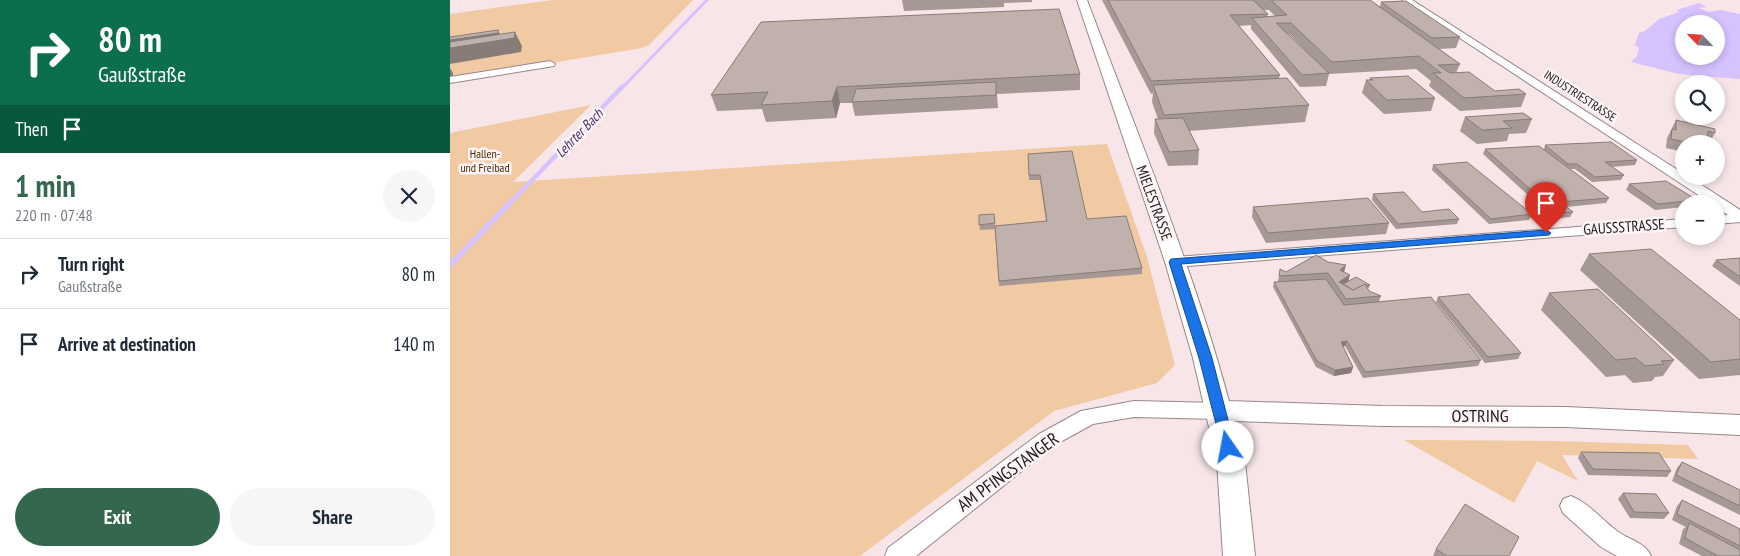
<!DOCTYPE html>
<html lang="en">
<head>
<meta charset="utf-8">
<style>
	:root { --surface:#fff; --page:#f6f6f7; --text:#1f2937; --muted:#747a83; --line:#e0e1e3; --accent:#33684e }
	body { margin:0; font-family:"PT Sans Narrow",sans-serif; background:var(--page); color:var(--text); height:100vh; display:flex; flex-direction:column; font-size:19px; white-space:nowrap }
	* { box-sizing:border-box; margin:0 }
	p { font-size:16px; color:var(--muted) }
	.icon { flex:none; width:28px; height:28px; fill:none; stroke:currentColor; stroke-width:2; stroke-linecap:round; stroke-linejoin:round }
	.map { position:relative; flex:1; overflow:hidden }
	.panel { display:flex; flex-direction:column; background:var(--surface); width:450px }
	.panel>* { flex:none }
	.banner { background:#0b6e4f; color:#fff; overflow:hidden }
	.needle { width:32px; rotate:295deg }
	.controls { position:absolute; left:1225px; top:15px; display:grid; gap:10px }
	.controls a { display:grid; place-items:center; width:50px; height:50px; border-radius:50%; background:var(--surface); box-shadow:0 2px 8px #0003; font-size:25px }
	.pin { position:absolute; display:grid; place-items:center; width:42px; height:42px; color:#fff; margin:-51px -21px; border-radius:50% 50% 50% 0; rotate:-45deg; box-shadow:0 0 5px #0007 }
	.pin .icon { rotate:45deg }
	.me { position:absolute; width:55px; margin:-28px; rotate:348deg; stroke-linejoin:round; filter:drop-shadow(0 0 4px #0008) }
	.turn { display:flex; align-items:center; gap:18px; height:105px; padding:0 15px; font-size:22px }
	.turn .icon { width:65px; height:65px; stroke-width:2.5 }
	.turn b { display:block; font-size:35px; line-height:42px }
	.then { display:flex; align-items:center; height:48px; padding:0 15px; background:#0003; gap:10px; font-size:19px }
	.round { display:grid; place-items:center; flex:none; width:52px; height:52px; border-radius:26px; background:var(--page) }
	.summary { display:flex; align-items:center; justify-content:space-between; height:85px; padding:0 15px }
	h1 { font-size:30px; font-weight:700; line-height:38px; color:var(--accent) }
	.cta { display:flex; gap:10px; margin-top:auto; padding:10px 15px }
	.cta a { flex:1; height:58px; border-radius:30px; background:var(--accent); color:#fff; font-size:20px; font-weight:700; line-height:58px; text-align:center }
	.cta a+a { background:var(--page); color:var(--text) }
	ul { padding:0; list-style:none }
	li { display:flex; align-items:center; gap:15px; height:70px; padding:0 15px; border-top:1px solid var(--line) }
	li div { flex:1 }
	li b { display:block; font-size:19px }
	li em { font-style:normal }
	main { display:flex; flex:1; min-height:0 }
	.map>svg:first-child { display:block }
	.green { fill:#f1c9a2 }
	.water { fill:#d5c2fe; fill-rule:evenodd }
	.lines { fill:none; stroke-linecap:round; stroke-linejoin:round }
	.stream-far2 { stroke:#d5c2fe; stroke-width:3 }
	.stream-far1 { stroke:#d5c2fe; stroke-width:4.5 }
	.stream { stroke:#d5c2fe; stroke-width:5.5 }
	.minor-casing { stroke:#97878b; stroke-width:2 }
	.tertiary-casing { stroke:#97878b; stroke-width:2 }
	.minor { fill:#fff; fill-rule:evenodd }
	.tertiary { fill:#fff; fill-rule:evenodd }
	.wall { fill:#a69894; fill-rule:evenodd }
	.shaded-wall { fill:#877c78 }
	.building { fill:#c1b1ac; stroke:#877c78 }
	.route { fill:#1a73e8; stroke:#114b97 }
	.labels { text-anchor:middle; stroke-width:5; stroke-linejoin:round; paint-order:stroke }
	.far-street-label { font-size:12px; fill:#1f191a; stroke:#fff4f6 }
	.far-park-label { font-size:12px; fill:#462700; stroke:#fff4f6 }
	.far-water-label { font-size:14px; font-style:italic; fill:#43276b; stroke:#fff4f6 }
	.street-label { font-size:15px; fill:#1f191a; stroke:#fff4f6 }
	.near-street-label { font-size:18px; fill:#1f191a; stroke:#fff4f6 }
</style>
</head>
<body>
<main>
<section class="panel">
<div class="banner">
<div class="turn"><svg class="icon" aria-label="right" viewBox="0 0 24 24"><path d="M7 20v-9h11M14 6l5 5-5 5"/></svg><div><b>80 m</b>Gaußstraße</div></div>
<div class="then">Then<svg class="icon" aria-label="arrive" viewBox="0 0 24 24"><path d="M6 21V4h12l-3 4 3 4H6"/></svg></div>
</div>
<div class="summary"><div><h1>1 min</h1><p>220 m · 07:48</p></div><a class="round"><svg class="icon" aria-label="close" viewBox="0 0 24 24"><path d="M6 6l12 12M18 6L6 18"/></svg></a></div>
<ul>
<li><svg class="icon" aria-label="right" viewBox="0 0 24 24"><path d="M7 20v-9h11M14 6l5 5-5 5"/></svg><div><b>Turn right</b><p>Gaußstraße</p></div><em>80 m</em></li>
<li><svg class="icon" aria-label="arrive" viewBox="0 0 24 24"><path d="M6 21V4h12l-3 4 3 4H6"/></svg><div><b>Arrive at destination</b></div><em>140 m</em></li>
</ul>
<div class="cta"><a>Exit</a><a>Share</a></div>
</section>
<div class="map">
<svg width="1290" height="556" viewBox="0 0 1290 556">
	<rect width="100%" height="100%" fill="#f7e5e8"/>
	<g class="green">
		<path d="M103,0h140l-44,45 -7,3 -192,32v-66z"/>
		<path d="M141,105l-78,77 594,-38 40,113 28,108 -18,18 -103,28 -194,145h-410v-423z"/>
		<path d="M954,440l148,1 136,4 10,14 -136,-4 16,26 -41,-20 -23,42z"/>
	</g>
	<path class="water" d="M1249,3l8,4 -8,1 9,4 12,-2 20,4v65l-61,-5 -48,-12 6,-6 2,-8 -4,-3 4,-12 6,-2 14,-12 20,-7 -2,-2zM1234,24h32v32h-32z"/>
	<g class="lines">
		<path class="stream-far2" d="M171,89l86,-89"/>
		<path class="stream-far1" d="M59,204l113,-117"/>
		<path class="stream" d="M0,265l60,-62"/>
		<defs>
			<g id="minor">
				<path d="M952,0h10l272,174v2h4l52,34v12l-24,2v-8l12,-1 -12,-8v-3h-4z"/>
				<path d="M100,61l5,3 -1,2 -104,17v-6z"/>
				<path d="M1234,219v8l-509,40 -6,-2 -2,-3 2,-3 6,-2z"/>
				<path d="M684,401l86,2 7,3 3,5 -3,5 -7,3 -86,-2 -41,7 -40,22 -137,110h-31l3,-8 151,-114 42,-23z"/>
				<path d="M1121,496c18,7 31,24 46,35 12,9 28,11 34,25h-34l-16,-9 -38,-34 -3,-7 3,-7z"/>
			</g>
			<path id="tertiary" d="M627,0h10c50,133 105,264 142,401l153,5 184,1 174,8v20l-174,-8 -184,-1 -148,-5 11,41 10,94h-32l-6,-94 -24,-104 -28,-96z"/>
		</defs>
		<use href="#minor" class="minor-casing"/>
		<use href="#tertiary" class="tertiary-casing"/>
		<use href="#minor" class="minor"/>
		<use href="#tertiary" class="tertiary"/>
	</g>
	<g class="wall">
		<path d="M452,0h130v2l-28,1v4l-100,4z"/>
		<path d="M652,0h268l10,7 1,-5 79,35 -4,11 -17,1 21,15 -4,9 39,18 31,3 -5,13 -61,4 -31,-25 2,-5 -15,-12 -87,5 -3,12 -26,1 -49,-58v-4l-12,1 41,49 -1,3 30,27 -4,17 -116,9 10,19 -1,15 -30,1 -14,-33 1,-14h3l-6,-17 1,-9 -2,1zM814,10h5l6,6 -8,1 1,-3zM838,34h1l27,27z"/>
		<path d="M311,22l319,52v16l-83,4 1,14 -143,8 -3,-13h-12l-4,15 -70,4 -4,-13 -45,2 -6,-16z"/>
		<path d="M920,78l65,20 -4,13 -47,3 -22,-21 4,-13h3z"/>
		<path d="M1015,117l67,2 -6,14 -17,1 -2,7 -30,3 -17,-13z"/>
		<path d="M1226,120l39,9v4l-5,9 7,2v5l-1,1v-6h-32v8l-18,-4 1,-10z"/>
		<path d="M1095,145l92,15 -2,5 -23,2 12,8 -3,5 -29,2 -17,-13h-5l39,29 -3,5 -40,4 7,5 -3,5 -16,2 -71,-65 2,-5h59z"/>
		<path d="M578,154l59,65 55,49v6l-143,12 -4,-57 -15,1 -1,-15 15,-1 1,12 51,-5 -6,-41h-11z"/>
		<path d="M983,165l99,49 -3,6 -40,4 -57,-54z"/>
		<path d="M1179,184l68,16 -2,4h-11v3l-29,3 -29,-20z"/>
		<path d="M923,194l49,18 37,7 -2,5 -61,5 -24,-29z"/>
		<path d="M803,207l136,16 -3,11 -120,9 -14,-26z"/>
		<path d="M1139,254l151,66v55l-41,4 -119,-109z"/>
		<path d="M1290,258v28l-28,-20 4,-6z"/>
		<path d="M830,269l6,3h58l4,9 22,4 -2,4 1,2 12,5 -2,5 102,59 -3,6 -115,12 -18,-32 -2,1 10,20 -2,6 -17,3 -18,-9 -43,-80 1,-5h4z"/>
		<path d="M1099,293l125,67 -11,16 -8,1 -3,4 -19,2 -8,-8 -19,2 -65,-67z"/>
		<path d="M988,297l83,56 -3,6 -33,4 -49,-61z"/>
		<path d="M1131,452l90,19 -4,6 -79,-2 -10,-17z"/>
		<path d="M1232,462l58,28v25l-68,-34 5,-13z"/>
		<path d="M1173,493l46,20 -5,6 -34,-1 -12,-19z"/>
		<path d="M1232,500l58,29v27h-38l-23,-12 4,-15 3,-2 -14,-7 5,-14z"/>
		<path d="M986,549l73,7h-76z"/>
	</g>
	<g class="shaded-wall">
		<path d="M48,30l4,8 13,-6 7,14 -1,6 -71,12v-24z"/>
		<path d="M0,68l3,5v3h-3z"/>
		<path d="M387,87l3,16 -4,15 -4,-17z"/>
		<path d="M896,265l-3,11 -3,-6z"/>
		<path d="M900,275l-3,11 -8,-4z"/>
		<path d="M897,341l-2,5 -6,1 2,-5z"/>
		<path d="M903,367l-2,6 -17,3 1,-6z"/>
	</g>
	<g class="building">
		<path d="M658,0h145l15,14 -38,1 50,60 -129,6z"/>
		<path d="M821,0h99l90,64 -22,1 12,8 19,-1 26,19 24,-2 7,5 -62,4 -31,-25h8l-22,-17 -87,6 -41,-39h-15l53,50 -27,2 -50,-57 35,-3z"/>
		<path d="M956,1l54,36 -28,1 -51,-36z"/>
		<path d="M609,9l21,65 -243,13 -5,14 -71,4 7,-13 -57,3 50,-73z"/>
		<path d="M48,30v3l-48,7v-3z"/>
		<path d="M65,32l-1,6 -64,10v-6z"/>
		<path d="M958,76l27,22 -48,2 -21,-20h7l-3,-2z"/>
		<path d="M837,78l22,27 -145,10 -11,-30z"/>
		<path d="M546,82v13l-144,7 4,-13z"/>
		<path d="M1073,113l9,6 -29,2 9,7 -30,2 -17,-13z"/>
		<path d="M733,118l16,32 -30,2 -14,-33z"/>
		<path d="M1226,120l39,9v4l-7,-2 -1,10 10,3v5h-1v-5h-22l-23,-5 1,-10 4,1z"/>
		<path d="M1161,142l26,18 -32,2 19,13 -29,2 -18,-13h-9l-23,-19z"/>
		<path d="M1089,146l70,52 -49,4 13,10 -16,1 -72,-64z"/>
		<path d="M622,151l15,68 39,-3 16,52 -143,13 -4,-55 52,-5 -7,-46h-11l-1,-21z"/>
		<path d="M1017,162l65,52 -41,5 -58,-54z"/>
		<path d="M1216,181l31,19 -39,4 -29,-20z"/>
		<path d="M954,192l18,20 27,-3 10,10 -61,5 -25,-30z"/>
		<path d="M918,198l21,25 -121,10 -15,-26z"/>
		<path d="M544,214l1,9 -16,2v-10z"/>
		<path d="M1201,249l89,71v39l-29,3 -122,-108z"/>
		<path d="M866,255l12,7 18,3 -6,5 10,5 -11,7 14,8 12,-6 4,7 12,5 -35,3 -18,-26 -49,3 1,-7 6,3z"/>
		<path d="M1290,258v19l-24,-17z"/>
		<path d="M906,277l14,8 -3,1 -2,-2 -12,6 -10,-6z"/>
		<path d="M876,279l18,26 87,-8 50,63 -116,12 -18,-31 -6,1 12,25 -18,3 -18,-9 -43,-79z"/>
		<path d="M1148,289l76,71 -13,1 3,3 -19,2 -9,-8 -20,2 -67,-67z"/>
		<path d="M1019,294l52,59 -33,4 -50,-60z"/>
		<path d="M1131,452l78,1 12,18 -78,-2z"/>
		<path d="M1232,462l58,28v16l-64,-31z"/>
		<path d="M1173,493l33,1 13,19 -35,-1z"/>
		<path d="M1232,500l58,29v17l-63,-32z"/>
		<path d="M1015,504l54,33 -10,19h-62l-11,-7z"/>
		<path d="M1239,523l51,27v6h-22l-33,-18z"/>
	</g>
	<path class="route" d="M1096,230l5,3 -2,2 -368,29 31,94 23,89 -2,4 -5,2 -5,-2 -24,-93 -30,-96 2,-3z"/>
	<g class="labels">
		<g class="far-street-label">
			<text transform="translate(1130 96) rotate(33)" y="4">INDUSTRIESTRASSE</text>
		</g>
		<g class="far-park-label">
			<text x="35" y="158">Hallen-<tspan x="35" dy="14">und Freibad</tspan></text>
		</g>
		<g class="far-water-label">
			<text transform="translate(129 133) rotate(-46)" y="5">Lehrter Bach</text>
		</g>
		<g class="street-label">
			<text transform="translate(704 203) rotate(70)" y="5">MIELESTRASSE</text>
			<text transform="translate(1174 227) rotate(-4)" y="5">GAUSSSTRASSE</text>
		</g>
		<g class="near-street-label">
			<text x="1030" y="422">OSTRING</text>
			<text transform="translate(558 472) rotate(-36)" y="6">AM PFINGSTANGER</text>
		</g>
	</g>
</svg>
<div class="controls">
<a><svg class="needle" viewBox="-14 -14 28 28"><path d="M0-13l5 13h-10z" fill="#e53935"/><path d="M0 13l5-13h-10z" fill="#747a83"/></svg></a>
<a><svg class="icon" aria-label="search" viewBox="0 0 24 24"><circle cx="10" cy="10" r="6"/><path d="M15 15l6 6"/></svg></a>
<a>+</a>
<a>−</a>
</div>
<div class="pin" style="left:1096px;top:233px;background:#d93025"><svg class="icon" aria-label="arrive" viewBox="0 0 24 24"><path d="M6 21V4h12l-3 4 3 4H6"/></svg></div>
<svg class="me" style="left:778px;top:447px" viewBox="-20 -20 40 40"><circle r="19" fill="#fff"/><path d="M0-13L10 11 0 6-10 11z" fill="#1a73e8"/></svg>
</div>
</main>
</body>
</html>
